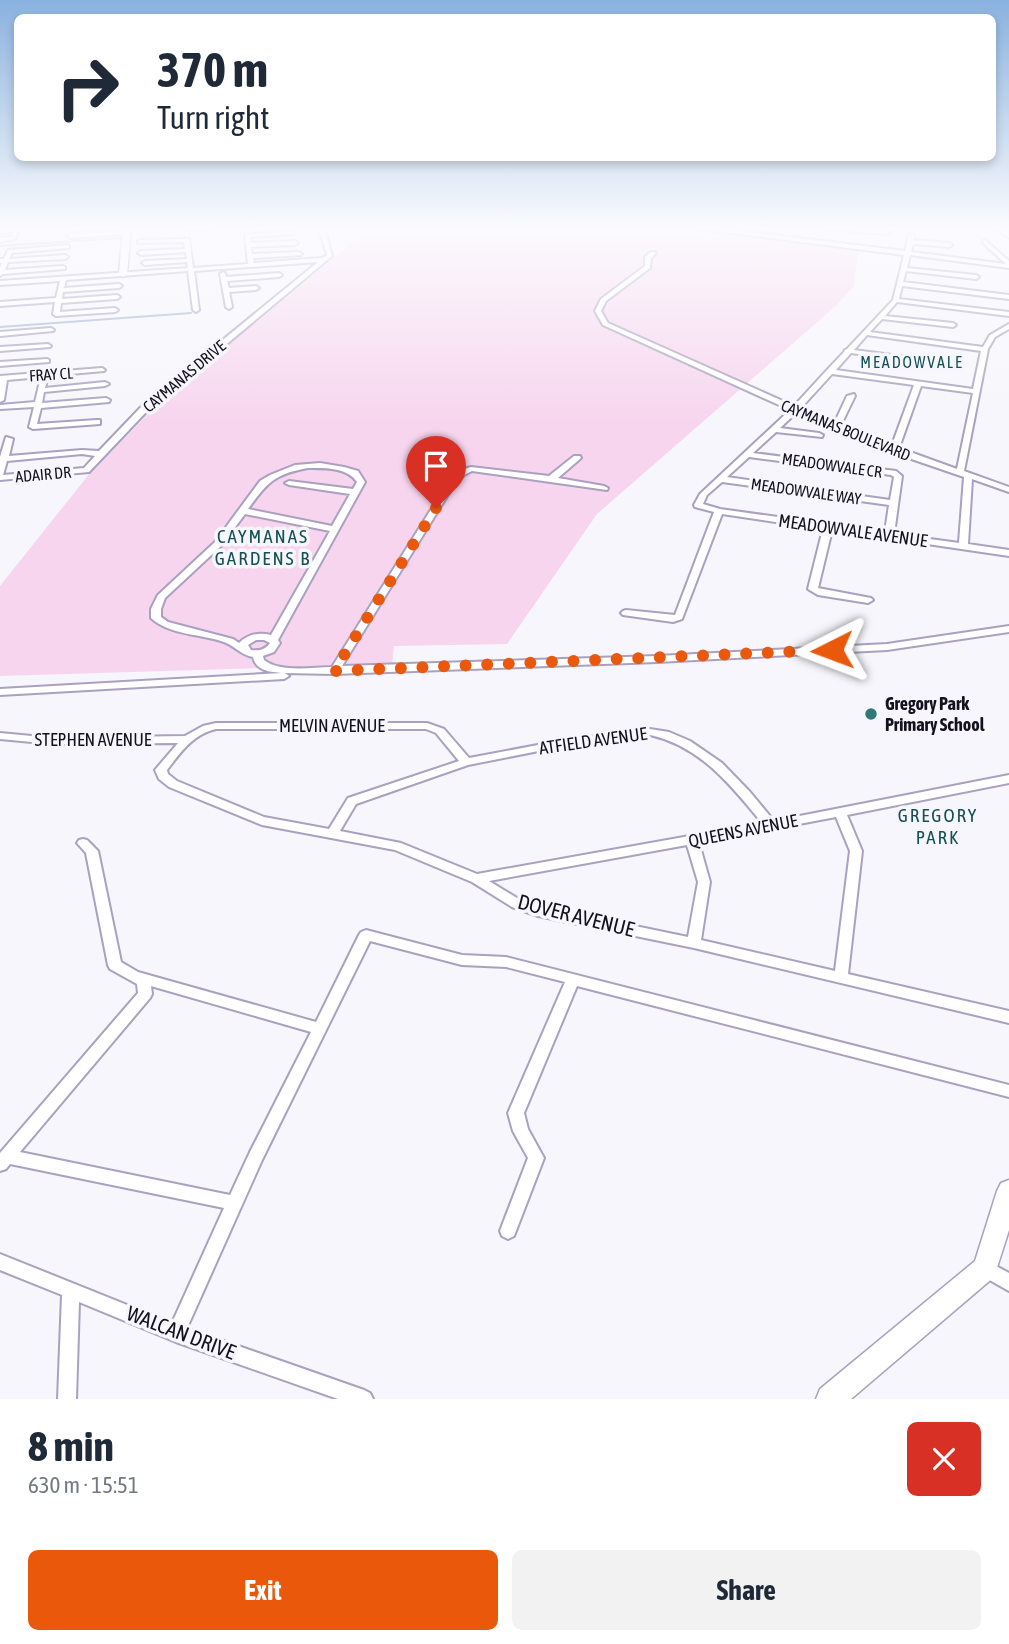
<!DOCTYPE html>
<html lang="en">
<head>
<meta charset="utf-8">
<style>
	:root { --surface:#fff; --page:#f2f2f3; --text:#1f2937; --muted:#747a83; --accent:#ea580c }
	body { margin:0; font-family:"Asap Condensed",sans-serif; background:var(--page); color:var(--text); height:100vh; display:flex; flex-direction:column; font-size:26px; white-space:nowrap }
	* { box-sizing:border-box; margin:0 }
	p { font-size:23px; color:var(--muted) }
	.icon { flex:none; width:38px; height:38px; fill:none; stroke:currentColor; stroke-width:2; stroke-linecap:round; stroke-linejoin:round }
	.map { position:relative; height:1399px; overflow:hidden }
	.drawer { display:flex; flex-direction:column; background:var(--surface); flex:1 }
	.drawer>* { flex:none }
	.top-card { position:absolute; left:14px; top:14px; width:982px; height:147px; border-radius:10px; box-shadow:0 4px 10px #0003; background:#fff; color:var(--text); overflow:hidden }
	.pin { position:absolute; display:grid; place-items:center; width:60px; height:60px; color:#fff; margin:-72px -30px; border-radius:50% 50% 50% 0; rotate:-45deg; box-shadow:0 0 7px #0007 }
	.pin .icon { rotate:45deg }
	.me { position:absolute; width:77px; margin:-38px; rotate:267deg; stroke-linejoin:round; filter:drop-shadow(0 0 5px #0008) }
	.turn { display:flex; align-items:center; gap:24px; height:147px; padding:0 28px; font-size:32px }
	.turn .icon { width:91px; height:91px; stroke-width:2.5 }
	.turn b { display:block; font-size:49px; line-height:60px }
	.round { display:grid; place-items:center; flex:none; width:74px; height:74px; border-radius:10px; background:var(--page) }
	.head { display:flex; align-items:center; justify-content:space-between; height:119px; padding:0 28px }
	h1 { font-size:42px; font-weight:700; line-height:52px }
	.cta { display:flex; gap:14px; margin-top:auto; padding:14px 28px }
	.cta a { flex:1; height:80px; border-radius:10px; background:var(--accent); color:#fff; font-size:28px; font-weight:700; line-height:80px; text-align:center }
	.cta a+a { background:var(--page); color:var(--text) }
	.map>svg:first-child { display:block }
	.green { fill:#f7d5ee }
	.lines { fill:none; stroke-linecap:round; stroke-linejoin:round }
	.stream { stroke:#9aafd0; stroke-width:2 }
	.street-casing { stroke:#a9a1bf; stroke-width:4 }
	.secondary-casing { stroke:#a9a1bf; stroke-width:3 }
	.street { fill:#fff; fill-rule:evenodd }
	.secondary { fill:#fff; fill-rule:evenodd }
	.route { stroke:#ea580c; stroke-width:12; stroke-dasharray:0 21.6 }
	.poi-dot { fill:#2f797e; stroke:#f7f6fc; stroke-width:2.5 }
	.labels { text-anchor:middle; stroke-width:7; stroke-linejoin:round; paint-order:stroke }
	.far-neighbourhood-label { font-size:16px; letter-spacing:2px; fill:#135155; stroke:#f7f6fc }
	.far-street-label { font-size:16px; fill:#14111c; stroke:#f7f6fc }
	.street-label { font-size:18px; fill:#14111c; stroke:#f7f6fc }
	.poi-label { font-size:18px; font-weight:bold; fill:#14111c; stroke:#f7f6fc; text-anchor:start }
	.neighbourhood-label { font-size:19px; letter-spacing:2px; fill:#135155; stroke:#f7f6fc }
	.near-street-label { font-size:21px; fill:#14111c; stroke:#f7f6fc }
</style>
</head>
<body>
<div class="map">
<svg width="1009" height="1399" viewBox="0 0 1009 1399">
	<rect width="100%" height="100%" fill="#f7f6fc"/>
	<path class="green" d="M371,227h318l169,23 -4,36 -17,19 -240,209 -90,130 -113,2 -2,18 -392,12v-90l90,-113 73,-74z"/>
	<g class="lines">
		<g class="stream">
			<path d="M0,246l121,-8"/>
			<path d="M0,327l191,-14"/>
		</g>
		<defs>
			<g id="street">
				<path d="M15,227h5l-5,12 -15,3v-4l11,-1 2,-5 -13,1v-4h14z"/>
				<path d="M189,227h29l-3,2 -25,1 -3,-2z"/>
				<path d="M318,227h6l8,29 -183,153 -60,63 -89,8v-23l6,-20 7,2 -4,17 73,-6 17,1 44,-46 175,-143 -124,9 5,39 -3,2 -3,-2 -5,-39 -122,9 -2,8 55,-4 3,2 -3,2 -56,4 -1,7 55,-4 3,2 -3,2 -56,4 -1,9 55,-4 3,2 -3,2 -59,4 -3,-2 2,-12 -55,4v-4l56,-4 4,-17 -60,4v-4l188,-13 -1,-6 -42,3 -3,-2 3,-2 42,-2 -1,-7 -45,3 -3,-2 3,-2 44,-2 -1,-7 -46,1v-2l2,-1 49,-1 4,29 55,-4 -3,-29 47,-4 2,3 -44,3 1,6 44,-2 3,2 -3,2 -44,2 1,7 47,-2 3,2 -1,1 -48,3 1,5 68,-5 5,-3zM82,454l13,2 -11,12 -81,7 4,-14z"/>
				<path d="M696,227h12l197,24 4,-16 3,-2 3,2 -2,5 36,3 3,2 -3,2 -36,-3 -2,8 95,12 -23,-21v-2l2,-1 24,21v7l-99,-13 -3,13 69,7 3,2 -3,2 -70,-8 -3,11 106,13v4l-107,-13 -3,13 110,13v4l-112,-14 -12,14 68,7 3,2 -3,2 -71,-8 -12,13 113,15 7,-12 19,-11v5l-14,8 -7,12 -24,122 45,16v5l-37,-13 -4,65 41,6v6l-177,-26 -14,58 53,10 2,2 -5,3 -50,-8 -10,-6 15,-60 -101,-15 -40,105 -9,3 -50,-7 -2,-2 2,-2 3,-1 49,5 39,-103 -19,-5 -1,-2 6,-11 90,-84 -187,-85 -8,-14 6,-12 44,-33v-9l6,-5h4v2l-4,4 -1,10 -44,33 -5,10 7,12 186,83 33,-36 17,-18 1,-2 2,-1 46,-49 11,-45 -206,-26zM867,335l114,16 -8,38 -137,-19 15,-17 79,11 3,-2 -3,-2 -76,-10zM832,374l82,11 -22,60 -52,-18 15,-31 -1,-2 -7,2 -13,28 -34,-15zM921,386l52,7 -16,76 -58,-21zM796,413l37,17 58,22 73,25 -5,66 -65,-9 8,-58 -6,-5 -143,-18 23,-21 46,5 1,-2 -4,-2 -39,-5zM749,457l142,18 3,2 -4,23 -163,-23zM722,482l167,23 -4,27 -165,-23 -17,-5 4,-9z"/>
				<path d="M820,227l67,3 3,2 -3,2 -64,-5z"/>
				<path d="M122,231l2,3 -54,4 -3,-2 3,-2z"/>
				<path d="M67,245l2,1v2l-57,5 -3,6 56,-4 3,2 -3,2 -57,3 -3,8 58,-4 2,1v2l-62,5 -3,2v-9l2,-4h-2v-4h4l4,-9z"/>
				<path d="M223,272l2,1 1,4 53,-4 3,2 -3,2 -52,4 2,7 27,-2 3,2 -3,2 -27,2 3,15 -3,2 -3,-2 -6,-33z"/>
				<path d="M51,328l3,2 -1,1 -53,5v-4z"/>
				<path d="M48,344l3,2 -1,1 -50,4v-4z"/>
				<path d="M47,359l2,1v2l-49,4v-4z"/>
				<path d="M102,368l3,2 -1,1 -56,5 -3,12 60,-6 4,2 -4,2 -61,6 -2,11 64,-5 4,2 -1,2 -68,6 -4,16 60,-4h3v4l-67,5 -4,-2 5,-20 -34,2v-4l35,-3 6,-25 -34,3 -3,20 -4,2v-26z"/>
				<path d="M574,456h6l1,2 -23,20 46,8 4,2 -1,2 -135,-19 -8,4 -10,10 -112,181 315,-10 230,-12 122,-18v6l-122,18 -230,12 -323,12 -49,-1 4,3 -5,3 -284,16v-6l282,-16c-12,-1 -26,-2 -29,-16 -12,-2 -18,-11 -29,-15 -23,-8 -55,-7 -73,-24v-9l7,-14 57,-53 45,-61 10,-6 25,-10 25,-2 24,4 14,4 7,11 -87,158 2,3 -6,9 -11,4 1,4c17,13 47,7 68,7l115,-183 11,-13 13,-4 78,9zM308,468c16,0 39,-1 49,14l-4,7 -64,-8 -4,2 4,2 61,9 -18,32 -84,-17c19,-26 26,-35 60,-41zM245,514l85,17 -59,104c-12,-3 -23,-1 -32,8l-6,-4 -65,-17 -7,-5v-8l4,-11 56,-52zM256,640h8l6,3c-5,7 -11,8 -19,7l-3,-5z"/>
				<path d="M216,723h211l17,6 25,29 90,-17 91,-12 19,3 21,9 32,22 28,29 24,29 235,-46v8l-162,32 15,36 -14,123 161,37v12l-315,-75 -156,-32 -26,-9 -40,-25 -77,-32 -133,-25 -93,-38 -10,-8 -4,-9 23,-27 -125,1 -53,-5v-6l53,5 132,-2 18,-10zM216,729h210l10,4 23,28 -111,37 -19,31 -65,-12 -87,-36 -9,-7 -1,-4c13,-17 26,-36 49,-41zM650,735c50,11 81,50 112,88l-285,51 -76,-31 -61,-12 16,-27 112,-39 91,-18zM836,817l14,34 -15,120 -134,-31 9,-58 -11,-39zM687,845l11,37 -10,55 -149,-31 -17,-5 -33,-20z"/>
				<path d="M83,839l4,1 11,11 23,111 17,10 178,50 43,-87 2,-3 5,-2 96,25 44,2 503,128v12l-432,-111 -53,127 4,16 16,29 -30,78 -6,3 -6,-3 -2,-5 28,-73 -15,-27 -5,-18 57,-131 -59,-15 -44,-2 -92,-24 -108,219 -75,168 177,62 6,3 3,6h-35l-162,-57 -97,-40 -3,97h-18l4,-104 -62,-25v-16l172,69 52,-115 -214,-44 -4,5 -6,2v-18l138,-160 -1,-9 -27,-15 -2,-4 -22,-112 -9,-10 2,-3zM151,986l160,46 -61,120 -20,43 -210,-43 130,-154 2,-4z"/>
				<path d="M985,1260l24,13v18l-30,-17 -2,-6 2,-6z"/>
			</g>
			<g id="secondary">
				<path d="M123,227h8l-4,47 -4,3 -4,-3z"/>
				<path d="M993,227h9l7,5v6z"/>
				<path d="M1009,1180v50l-15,47 -143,122h-35l4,-10 155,-128 22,-70 4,-8z"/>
			</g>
		</defs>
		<use href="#street" class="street-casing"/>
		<use href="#secondary" class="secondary-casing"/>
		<use href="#street" class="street"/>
		<use href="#secondary" class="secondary"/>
	</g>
	<linearGradient id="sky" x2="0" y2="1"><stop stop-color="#89b2de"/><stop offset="0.54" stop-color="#fbfbfe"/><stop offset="1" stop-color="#fbfbfe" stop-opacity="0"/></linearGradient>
	<rect width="1009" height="422" fill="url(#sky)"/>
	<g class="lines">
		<path class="route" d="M436,508l-102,163 498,-21"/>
	</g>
	<circle class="poi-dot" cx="871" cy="714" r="7"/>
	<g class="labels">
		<g class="far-neighbourhood-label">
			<text x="912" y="368">MEADOWVALE</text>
		</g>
		<g class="far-street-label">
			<text transform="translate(51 374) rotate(-4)" y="6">FRAY CL</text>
			<text transform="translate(184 376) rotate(-40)" y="6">CAYMANAS DRIVE</text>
			<text transform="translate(846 430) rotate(22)" y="6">CAYMANAS BOULEVARD</text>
			<text transform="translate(832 465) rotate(8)" y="6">MEADOWVALE CR</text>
			<text transform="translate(43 474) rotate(-5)" y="6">ADAIR DR</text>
			<text transform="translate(806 491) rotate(8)" y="6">MEADOWVALE WAY</text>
		</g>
		<g class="street-label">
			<text transform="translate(853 531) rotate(8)" y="6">MEADOWVALE AVENUE</text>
			<text x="332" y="732">MELVIN AVENUE</text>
			<text x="93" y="746">STEPHEN AVENUE</text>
			<text transform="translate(593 741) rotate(-8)" y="6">ATFIELD AVENUE</text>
			<text transform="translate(743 831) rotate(-11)" y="6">QUEENS AVENUE</text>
		</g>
		<g class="poi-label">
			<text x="885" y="710">Gregory Park<tspan x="885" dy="21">Primary School</tspan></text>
		</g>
		<g class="neighbourhood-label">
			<text x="263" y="543">CAYMANAS<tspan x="263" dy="22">GARDENS B</tspan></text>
			<text x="938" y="822">GREGORY<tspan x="938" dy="22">PARK</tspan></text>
		</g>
		<g class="near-street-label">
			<text transform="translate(576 916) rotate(14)" y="7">DOVER AVENUE</text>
			<text transform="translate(181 1333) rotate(21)" y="7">WALCAN DRIVE</text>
		</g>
	</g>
</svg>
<div class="pin" style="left:436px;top:508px;background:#d93025"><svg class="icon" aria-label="arrive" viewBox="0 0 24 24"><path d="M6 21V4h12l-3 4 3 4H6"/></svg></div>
<svg class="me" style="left:832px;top:650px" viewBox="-20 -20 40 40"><path d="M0-17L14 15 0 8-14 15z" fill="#ea580c" stroke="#fff" stroke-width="4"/></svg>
<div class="top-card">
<div class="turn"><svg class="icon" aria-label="right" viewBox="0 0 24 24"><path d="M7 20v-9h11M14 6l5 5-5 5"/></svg><div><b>370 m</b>Turn right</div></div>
</div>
</div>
<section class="drawer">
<div class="head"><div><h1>8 min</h1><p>630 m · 15:51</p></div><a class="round" style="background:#d93025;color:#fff"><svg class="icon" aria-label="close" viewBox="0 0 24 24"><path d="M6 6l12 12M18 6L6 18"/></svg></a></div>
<div class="cta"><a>Exit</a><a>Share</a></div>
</section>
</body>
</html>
